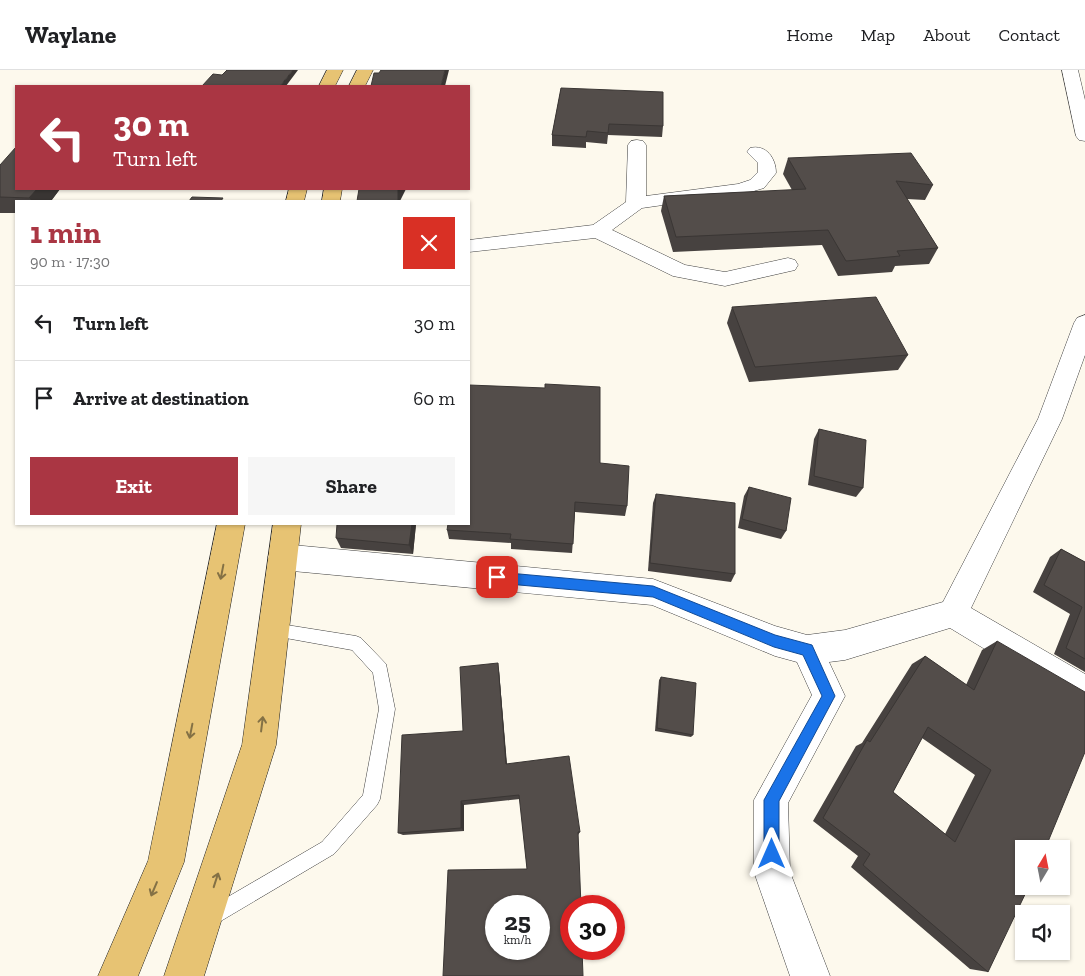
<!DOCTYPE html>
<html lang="en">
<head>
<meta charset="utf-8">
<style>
	:root { --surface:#fff; --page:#f6f6f6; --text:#202124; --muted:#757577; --line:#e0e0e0; --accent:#aa3643 }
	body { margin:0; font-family:"Zilla Slab",serif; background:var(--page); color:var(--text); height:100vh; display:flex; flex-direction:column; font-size:19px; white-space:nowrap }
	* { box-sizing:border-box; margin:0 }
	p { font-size:16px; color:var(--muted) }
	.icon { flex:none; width:28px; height:28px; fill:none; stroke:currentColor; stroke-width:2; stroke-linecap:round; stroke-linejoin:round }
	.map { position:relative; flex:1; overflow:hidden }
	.panel { position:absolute; left:15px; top:130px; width:455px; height:325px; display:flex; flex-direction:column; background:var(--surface); border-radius:0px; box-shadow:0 1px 4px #0004 }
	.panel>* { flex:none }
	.banner { position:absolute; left:15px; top:15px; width:455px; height:105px; border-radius:0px; box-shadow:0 1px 4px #0004; background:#aa3643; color:#fff; overflow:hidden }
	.needle { width:32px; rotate:10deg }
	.controls { position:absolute; left:1015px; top:770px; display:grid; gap:10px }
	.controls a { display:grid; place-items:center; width:55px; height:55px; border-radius:0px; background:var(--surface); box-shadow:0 1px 4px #0004; font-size:25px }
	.speed { position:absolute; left:485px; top:825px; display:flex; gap:10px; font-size:25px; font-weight:700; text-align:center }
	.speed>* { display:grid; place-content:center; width:65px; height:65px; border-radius:50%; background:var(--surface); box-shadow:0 1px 4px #0004; line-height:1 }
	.speed small { font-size:12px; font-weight:400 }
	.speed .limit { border:8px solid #d22; background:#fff; color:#111 }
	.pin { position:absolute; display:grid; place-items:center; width:42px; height:42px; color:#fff; margin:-21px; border-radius:10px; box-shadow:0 2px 8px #0006 }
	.me { position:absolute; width:55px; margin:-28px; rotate:0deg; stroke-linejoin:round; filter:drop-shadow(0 0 4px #0008) }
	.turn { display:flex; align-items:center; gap:18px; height:105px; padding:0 15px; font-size:22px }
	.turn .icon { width:65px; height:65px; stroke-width:2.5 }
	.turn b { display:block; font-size:35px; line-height:42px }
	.round { display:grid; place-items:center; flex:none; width:52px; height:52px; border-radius:0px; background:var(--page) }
	.summary { display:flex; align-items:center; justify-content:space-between; height:85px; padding:0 15px }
	h1 { font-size:30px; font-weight:800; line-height:38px; color:var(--accent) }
	.cta { display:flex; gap:10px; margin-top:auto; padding:10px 15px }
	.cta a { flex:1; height:58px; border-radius:0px; background:var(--accent); color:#fff; font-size:20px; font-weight:800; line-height:58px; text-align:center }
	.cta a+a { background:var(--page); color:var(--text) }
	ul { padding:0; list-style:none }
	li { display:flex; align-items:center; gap:15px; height:75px; padding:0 15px; border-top:1px solid var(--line) }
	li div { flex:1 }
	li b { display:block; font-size:19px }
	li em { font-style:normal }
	header { display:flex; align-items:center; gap:30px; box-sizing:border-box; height:70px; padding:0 25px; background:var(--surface); border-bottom:1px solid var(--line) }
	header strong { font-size:24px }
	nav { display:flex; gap:28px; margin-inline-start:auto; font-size:18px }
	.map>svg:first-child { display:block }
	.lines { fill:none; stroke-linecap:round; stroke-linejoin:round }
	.lane-casing { stroke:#3f3f3f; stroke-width:1 }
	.street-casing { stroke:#3f3f3f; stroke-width:1 }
	.primary-casing { stroke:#1d1d1d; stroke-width:1 }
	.lane { fill:#fff; fill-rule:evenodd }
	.street { fill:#fff; fill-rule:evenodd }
	.primary { fill:#e7c373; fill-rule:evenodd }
	.wall { fill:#474240; fill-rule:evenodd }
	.shaded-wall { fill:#3a3634 }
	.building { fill:#534d4a; stroke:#3a3634; fill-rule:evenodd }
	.oneway { stroke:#847145 }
	.route { fill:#1a73e8; stroke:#114b97 }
</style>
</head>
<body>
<header>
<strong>Waylane</strong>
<nav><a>Home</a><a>Map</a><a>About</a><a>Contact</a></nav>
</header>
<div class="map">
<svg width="1085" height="906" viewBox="0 0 1085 906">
	<rect width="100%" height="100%" fill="#fdf9ed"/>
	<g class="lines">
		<defs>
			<path id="lane" d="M274,553l82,13 5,2 25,26 9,45 -15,90 -3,6 -43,49 -125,74 -7,-2 -2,-7 2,-7 120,-70 41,-47 16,-86 -6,-36 -21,-23 -83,-15 -3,-5 3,-5z"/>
			<g id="street">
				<path d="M1062,0h16l7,30v41l-6,-1 -3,-4z"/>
				<path d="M637,70l6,1 3,4v51l92,-12 12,-4 8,-8v-9l-11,-11 3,-4c16,-4 26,10 26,25l-12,15 -17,5 -105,15 -30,22 73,35 40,7 63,-14 7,2 3,5 -3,5 -70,16 -52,-10 -78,-38 -126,14v-12l124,-15 33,-23 2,-57 3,-4z"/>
				<path d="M1085,245v40l-23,64 -91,189 114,66v34l-11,-5 -124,-75 -105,32 -16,2 16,34 -57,107 2,69 40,104h-40l-36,-104v-72l58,-105 -15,-33 -22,-6 -123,-51 -370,-35 -10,-4 -4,-9 4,-9 10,-4 371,35 122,47 32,9 38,-5 98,-28 95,-183 36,-96 3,-5z"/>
			</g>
			<g id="primary">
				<path d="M327,0h16l-8,16h-16z"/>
				<path d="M357,0h16l-8,16h-16z"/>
				<path d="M289,119h18l-3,12h-18z"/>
				<path d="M324,119h18l-2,12h-18z"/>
				<path d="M217,454h28l-61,338 -46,114h-40l50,-115z"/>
				<path d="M273,454h28l-25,221 -72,231h-40l78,-231z"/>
			</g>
		</defs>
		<use href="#lane" class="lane-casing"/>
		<use href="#street" class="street-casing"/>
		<use href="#primary" class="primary-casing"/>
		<use href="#lane" class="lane"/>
		<use href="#street" class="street"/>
		<use href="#primary" class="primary"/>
	</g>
	<g class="wall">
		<path d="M561,18l102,38 -1,11 -54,-2 -1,9 -21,-2v6l-34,-2v-11z"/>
		<path d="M788,88l145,27 -8,15 -18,-1 31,49 -9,16 -34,2 -3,6 -54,4 -16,-31 -149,7 -12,-41 3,-15 128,-6 -9,-16z"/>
		<path d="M0,95l16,24h44l-9,12h-35v12h-16z"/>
		<path d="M732,237l176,48 -10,15 -149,12 -22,-59z"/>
		<path d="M819,359l44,59 -7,9 -48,-12 6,-46z"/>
		<path d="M600,393l27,43 -2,10 -50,-4 -3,41 -61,-4v-6l-62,-4 -2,-9z"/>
		<path d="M749,417l37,44 -5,8 -43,-11 6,-32z"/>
		<path d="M656,424l79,80 -4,8 -83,-11 5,-68z"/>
		<path d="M416,454l-3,30 -72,-6 -5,-10z"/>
		<path d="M1061,479l24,13v110l-31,-18 16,-40 -37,-22 17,-35z"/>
		<path d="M997,571l-9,331 -18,-3 -119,-102 7,-11 -45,-35 43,-75 6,-3 50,-79 13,-8 41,29 16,-35zM922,668l53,37 -30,59 -52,-42z"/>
		<path d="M499,601l8,93 73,68 -2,3 -51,34 -7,-70 -56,6v26l-61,4 -5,-2 65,-102z"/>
		<path d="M661,607l32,58 -2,2 -36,-6 4,-51z"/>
	</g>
	<g class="shaded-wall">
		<path d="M293,0h5l-12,16h-6z"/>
		<path d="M445,0h4l-4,16h-4z"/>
		<path d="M37,119h23l-9,12h-19l-3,-3z"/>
		<path d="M398,119h8l-6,12h-2z"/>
		<path d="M412,454h4l-3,30 -4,-9z"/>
		<path d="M498,593l1,8 8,97 -1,-4z"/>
		<path d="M461,731l3,4v26l-3,-3z"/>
	</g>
	<g class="building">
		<path d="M227,0h66l-13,16h-78l11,-12 9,1z"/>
		<path d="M381,0h64l-4,16h-70l3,-13h5z"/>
		<path d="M561,18l102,4v34l-54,-2 -1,9 -21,-2 -1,6 -34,-2z"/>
		<path d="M16,77v42h21l-8,9 -29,-1v-32z"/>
		<path d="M911,83l22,32 -37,-4 42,67 -41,3 3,5 -54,5 -18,-31 -152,7 -12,-41 142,-7 -18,-31z"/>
		<path d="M359,119h39v12h-41z"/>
		<path d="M192,127l31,1 -2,3h-32z"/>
		<path d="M876,227l32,58 -153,12 -23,-60z"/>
		<path d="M545,314l55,3v76l29,3 -2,40 -52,-4 -2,42 -63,-5 1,-5 -64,-4 1,-6h21v-139l76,3z"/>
		<path d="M819,359l47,11 -3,48 -49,-12z"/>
		<path d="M749,417l42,11 -5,33 -44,-12z"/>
		<path d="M656,424l79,9v71l-85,-11z"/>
		<path d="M337,454h75l-3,21 -73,-7z"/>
		<path d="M1061,479l24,13v97l-19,-11 16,-41 -38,-22z"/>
		<path d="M997,571l88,51v60l-40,97h-21v37h5l-41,86 -125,-107 7,-11 -47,-36 44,-78 3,2 55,-86 49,34zM928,657l63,43 -36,72 -62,-50z"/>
		<path d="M498,593l8,101 63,-8 11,76h-2l3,74h-10v43h11l1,27h-140l5,-106 79,-1 -8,-74 -58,6v27l-63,5 4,-98 61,-4 -3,-64zM496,836h43v43h-43z"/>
		<path d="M661,607l35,6 -3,52 -36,-7z"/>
	</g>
	<defs><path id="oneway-shaft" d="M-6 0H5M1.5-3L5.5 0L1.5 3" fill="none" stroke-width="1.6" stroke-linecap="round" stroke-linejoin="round" transform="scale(1.25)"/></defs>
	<g class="oneway">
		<use href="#oneway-shaft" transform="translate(222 502) rotate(101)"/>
		<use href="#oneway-shaft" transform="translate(262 654) rotate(-83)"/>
		<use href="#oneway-shaft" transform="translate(191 661) rotate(101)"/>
		<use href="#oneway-shaft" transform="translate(216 810) rotate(-72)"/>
		<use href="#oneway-shaft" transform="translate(154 819) rotate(113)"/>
	</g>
	<path class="route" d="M497,502l156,14 122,49 37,10 23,51 -56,105v53l-2,5 -5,2 -5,-2 -3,-5v-54l58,-104 -19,-41 -29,-8 -121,-50 -156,-14 -4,-2 -2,-4 2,-3z"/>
</svg>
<div class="controls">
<a><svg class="needle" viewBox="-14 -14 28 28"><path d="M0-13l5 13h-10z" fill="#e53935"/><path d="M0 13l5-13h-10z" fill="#757577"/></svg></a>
<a><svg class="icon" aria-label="sound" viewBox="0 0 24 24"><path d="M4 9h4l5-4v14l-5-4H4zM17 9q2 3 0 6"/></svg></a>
</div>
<div class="speed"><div>25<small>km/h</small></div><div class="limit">30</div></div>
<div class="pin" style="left:497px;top:507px;background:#d93025"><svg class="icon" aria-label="arrive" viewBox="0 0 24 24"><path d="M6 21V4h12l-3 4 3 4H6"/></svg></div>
<svg class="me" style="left:772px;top:784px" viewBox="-20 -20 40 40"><path d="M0-17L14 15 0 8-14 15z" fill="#1a73e8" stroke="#fff" stroke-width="4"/></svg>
<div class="banner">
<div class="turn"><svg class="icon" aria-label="left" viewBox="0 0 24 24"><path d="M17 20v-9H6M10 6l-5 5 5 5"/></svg><div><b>30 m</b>Turn left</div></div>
</div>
<section class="panel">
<div class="summary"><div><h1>1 min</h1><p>90 m · 17:30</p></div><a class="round" style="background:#d93025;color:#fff"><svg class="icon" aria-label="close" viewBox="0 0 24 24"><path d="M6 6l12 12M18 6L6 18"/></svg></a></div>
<ul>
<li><svg class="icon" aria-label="left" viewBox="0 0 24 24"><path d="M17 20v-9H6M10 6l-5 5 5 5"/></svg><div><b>Turn left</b></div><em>30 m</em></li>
<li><svg class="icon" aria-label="arrive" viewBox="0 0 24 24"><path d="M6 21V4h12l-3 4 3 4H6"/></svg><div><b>Arrive at destination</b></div><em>60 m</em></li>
</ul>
<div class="cta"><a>Exit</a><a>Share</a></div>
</section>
</div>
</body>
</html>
